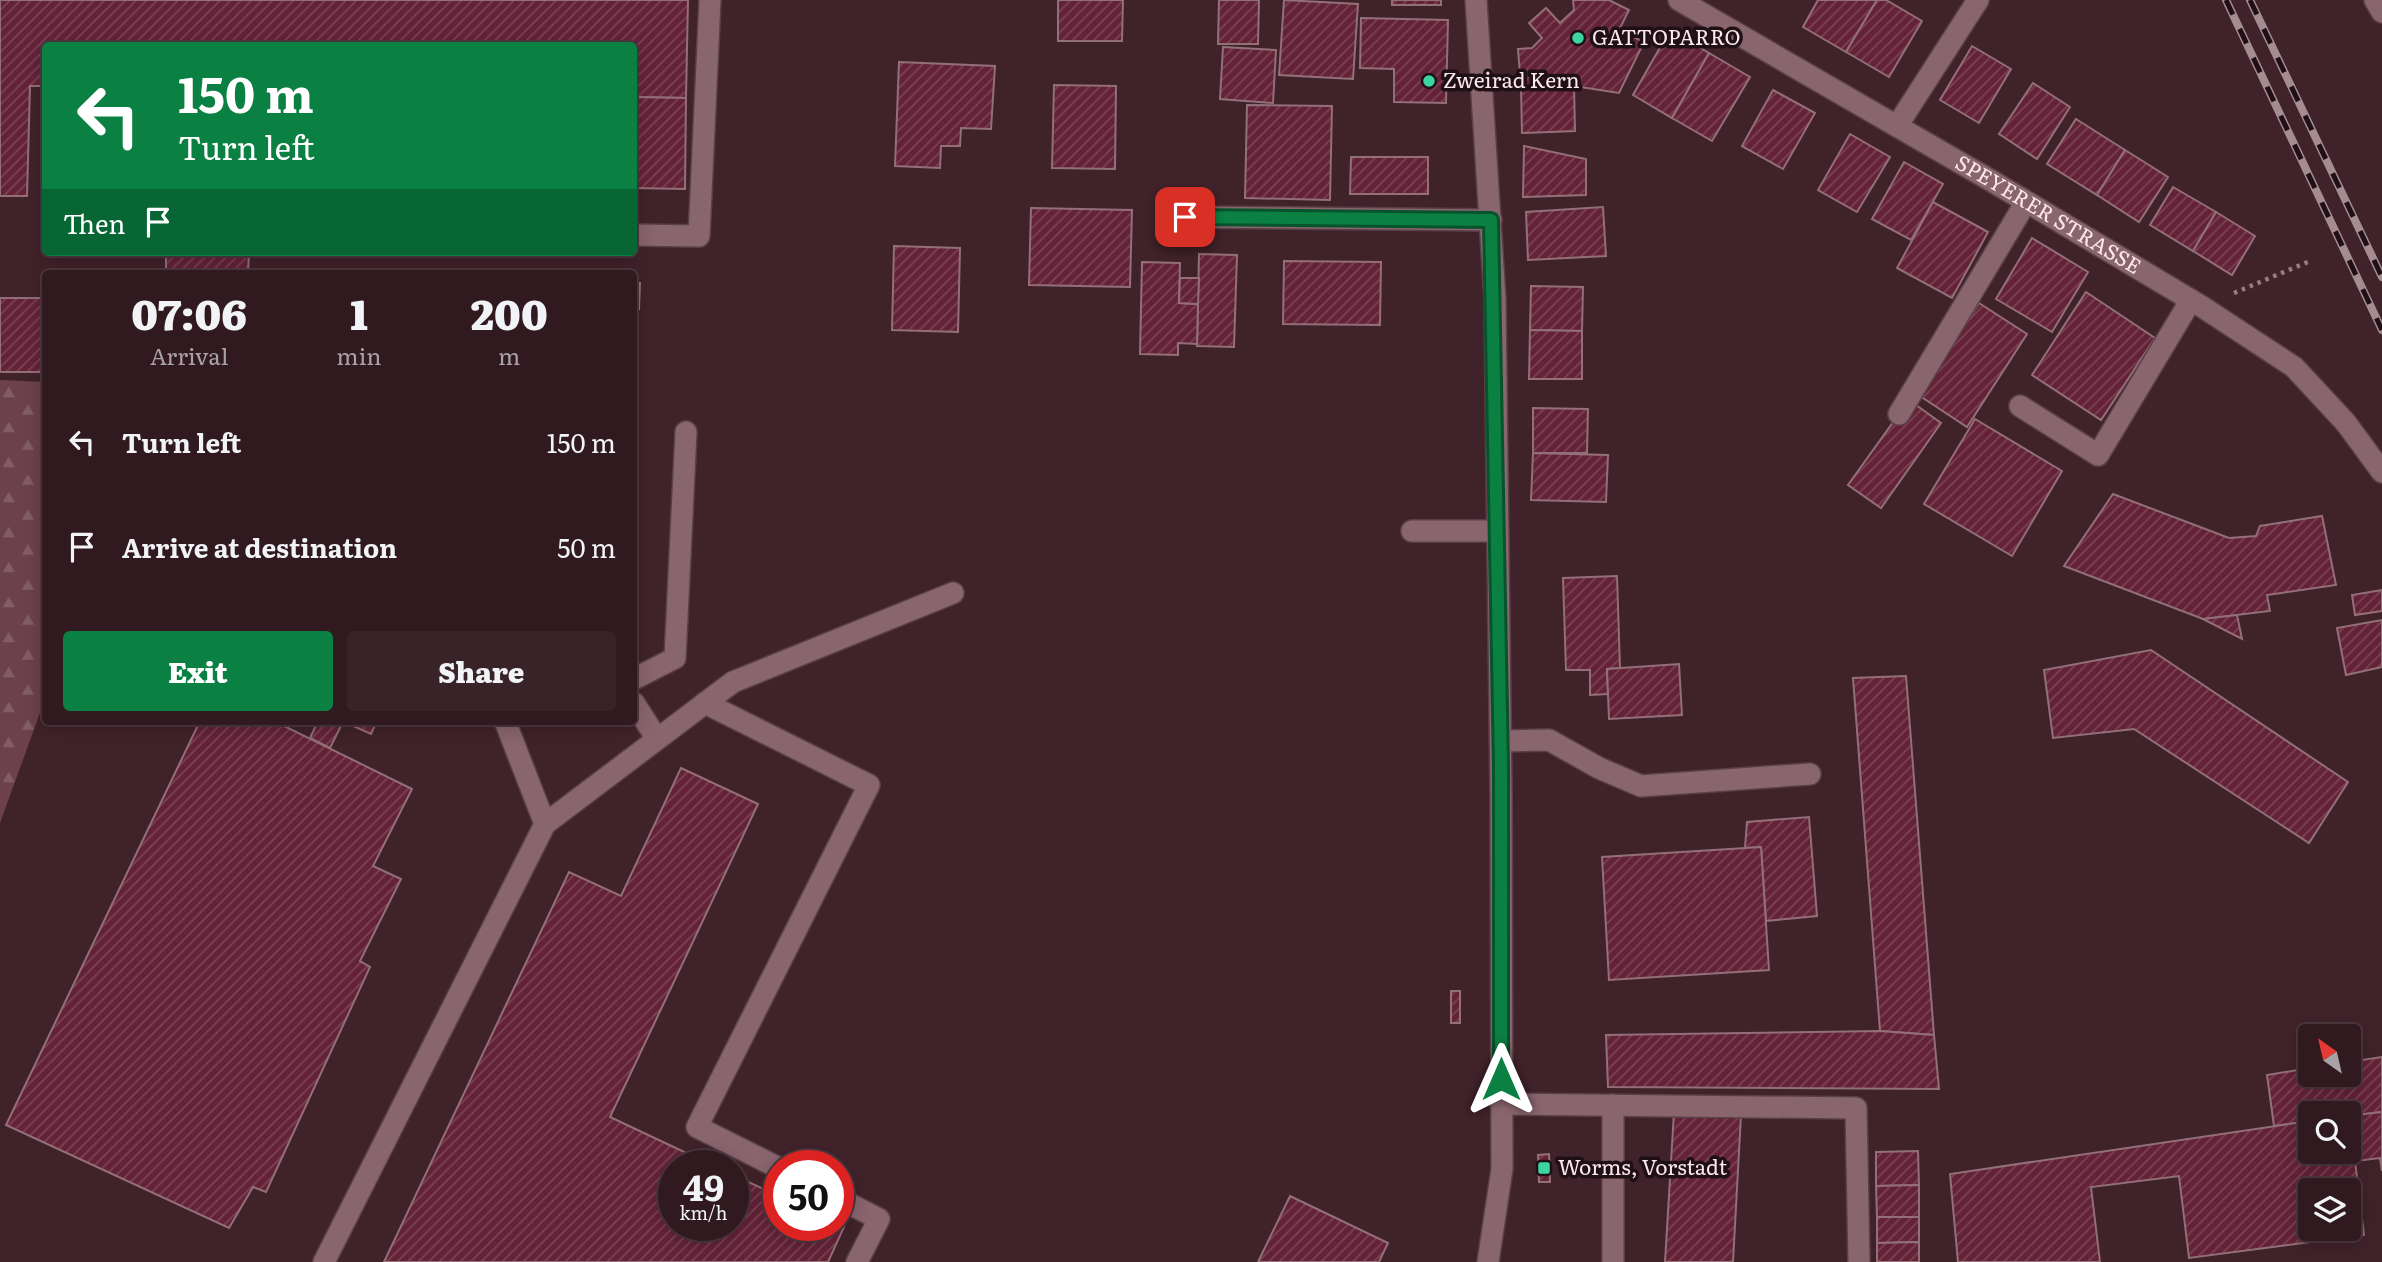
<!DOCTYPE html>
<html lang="en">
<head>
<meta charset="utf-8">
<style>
	:root { --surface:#301a20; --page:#382329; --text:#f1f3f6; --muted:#a8a1a5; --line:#4b383e; --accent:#0b8043 }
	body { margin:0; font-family:Literata,serif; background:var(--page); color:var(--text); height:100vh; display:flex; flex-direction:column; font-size:26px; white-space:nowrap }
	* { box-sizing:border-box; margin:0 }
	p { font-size:23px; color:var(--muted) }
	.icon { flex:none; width:38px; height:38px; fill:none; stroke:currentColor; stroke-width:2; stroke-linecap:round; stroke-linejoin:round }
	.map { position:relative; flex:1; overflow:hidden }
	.side { position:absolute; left:42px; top:270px; width:595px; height:455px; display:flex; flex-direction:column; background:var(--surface); border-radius:7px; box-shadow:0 4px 18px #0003,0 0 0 2px var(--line) }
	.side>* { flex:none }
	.guide { position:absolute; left:42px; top:42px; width:595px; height:214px; border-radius:7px; box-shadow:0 4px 18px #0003,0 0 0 2px var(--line); background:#0b8043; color:#fff; overflow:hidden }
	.needle { width:46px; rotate:326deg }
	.tools { position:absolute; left:2298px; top:1024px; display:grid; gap:14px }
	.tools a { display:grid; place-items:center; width:63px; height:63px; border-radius:7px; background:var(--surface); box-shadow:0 4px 18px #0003,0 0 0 2px var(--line); font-size:35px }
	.speed { position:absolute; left:658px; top:1150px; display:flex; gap:14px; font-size:35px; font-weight:700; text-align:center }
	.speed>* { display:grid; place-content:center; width:91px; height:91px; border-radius:50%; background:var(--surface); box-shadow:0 4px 18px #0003,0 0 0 2px var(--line); line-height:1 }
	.speed small { font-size:18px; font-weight:400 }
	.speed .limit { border:10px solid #d22; background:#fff; color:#111 }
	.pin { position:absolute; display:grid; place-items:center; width:60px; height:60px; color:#fff; margin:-30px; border-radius:14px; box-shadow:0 4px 10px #0006 }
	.me { position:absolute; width:77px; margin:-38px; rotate:0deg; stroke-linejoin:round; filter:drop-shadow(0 0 5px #0008) }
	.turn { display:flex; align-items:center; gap:24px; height:147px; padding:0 21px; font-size:32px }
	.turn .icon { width:91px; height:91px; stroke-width:2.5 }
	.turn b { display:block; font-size:49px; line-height:60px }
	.then { display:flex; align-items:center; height:66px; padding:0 21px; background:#0003; gap:14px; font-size:26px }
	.eta { display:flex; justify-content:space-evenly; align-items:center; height:119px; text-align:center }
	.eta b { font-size:42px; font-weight:800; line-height:49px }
	.cta { display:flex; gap:14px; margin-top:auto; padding:14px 21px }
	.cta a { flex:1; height:80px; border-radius:7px; background:var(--accent); color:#fff; font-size:28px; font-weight:800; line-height:80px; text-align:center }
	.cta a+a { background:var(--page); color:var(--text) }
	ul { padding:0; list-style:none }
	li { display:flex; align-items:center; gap:21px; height:105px; padding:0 21px }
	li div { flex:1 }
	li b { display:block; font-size:26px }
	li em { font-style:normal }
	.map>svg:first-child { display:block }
	.forest { fill:url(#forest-firs) }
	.building { fill:url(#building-hatch); stroke:#936f77; stroke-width:2; fill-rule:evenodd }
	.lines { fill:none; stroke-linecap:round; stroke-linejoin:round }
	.lane-casing { stroke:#593f47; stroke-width:24 }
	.street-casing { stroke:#593f47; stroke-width:24 }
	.secondary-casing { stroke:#593f47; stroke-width:24 }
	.path { stroke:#967d83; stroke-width:4.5; stroke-dasharray:3.5 5; stroke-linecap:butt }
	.lane { stroke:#89656e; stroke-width:21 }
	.street { stroke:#89656e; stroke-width:21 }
	.secondary { stroke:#89656e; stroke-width:21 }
	.rail-casing { stroke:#a58b92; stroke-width:8 }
	.rail { stroke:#1e1014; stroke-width:5; stroke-dasharray:16; stroke-linecap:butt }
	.route-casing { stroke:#07532c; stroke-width:18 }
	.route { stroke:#0b8043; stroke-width:12 }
	.poi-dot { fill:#3dd4a3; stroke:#1e1014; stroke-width:2.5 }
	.labels { text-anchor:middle; stroke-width:7; stroke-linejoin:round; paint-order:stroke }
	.poi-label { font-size:21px; fill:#fce7ec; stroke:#1e1014; text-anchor:start }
	.street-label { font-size:21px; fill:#fce7ec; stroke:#1e1014 }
</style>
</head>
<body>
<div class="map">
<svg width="2382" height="1262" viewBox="0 0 2382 1262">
	<defs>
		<pattern id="forest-firs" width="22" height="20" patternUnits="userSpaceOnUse" patternTransform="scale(1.75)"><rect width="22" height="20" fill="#6c414c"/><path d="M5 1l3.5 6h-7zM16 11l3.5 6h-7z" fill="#825c66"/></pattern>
		<pattern id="building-hatch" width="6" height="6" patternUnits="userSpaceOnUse" patternTransform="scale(1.75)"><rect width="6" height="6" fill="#642238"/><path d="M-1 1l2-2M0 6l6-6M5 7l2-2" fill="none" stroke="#7b4255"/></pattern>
	</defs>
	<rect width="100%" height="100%" fill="#40222a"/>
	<path class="forest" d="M0,380l45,2v317l-45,124z"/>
	<g class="building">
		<path d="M0,0h688l-2,98 -52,-1v-51h-588v40h-16l-3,110h-27z"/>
		<path d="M1058,0h65l-1,41h-64z"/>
		<path d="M1219,0h40l-1,44h-40z"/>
		<path d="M1284,0l74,4 -5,75 -74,-4z"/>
		<rect x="1392" y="0" width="49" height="5"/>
		<path d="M1573,0h36l20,10 -10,20 25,12 -25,51 -45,-7 -53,2 -3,-39 14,-1 10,-10 -13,-15 17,-15 14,15 14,-13z"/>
		<path d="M1818,0h59l-31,52 -43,-25z"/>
		<path d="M1877,0h9l36,21 -33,56 -43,-25z"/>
		<path d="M1361,18l87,2 -2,83 -52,-1v-33l-34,-1z"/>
		<path d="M1670,30l39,23 -37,65 -39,-23z"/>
		<path d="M1972,46l39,23 -32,54 -39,-23z"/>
		<path d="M1223,47l53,3 -3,53 -53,-4z"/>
		<path d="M1709,53l41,24 -38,64 -40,-23z"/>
		<path d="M899,62l96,4 -4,63 -30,-1 -1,18h-19l-1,22 -45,-2z"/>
		<path d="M2033,83l37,24 -33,52 -38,-25z"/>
		<path d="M1054,85l62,1 -1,83 -63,-1z"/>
		<path d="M1574,86l1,45 -53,2 -1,-45z"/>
		<path d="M1773,90l42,23 -32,56 -41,-23z"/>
		<path d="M634,97l52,1 -1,91 -51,-1z"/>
		<path d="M1247,105l85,1 -2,94 -85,-2z"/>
		<path d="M2076,119l49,31 -28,45 -50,-31z"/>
		<path d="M1850,134l40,23 -33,55 -39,-22z"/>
		<path d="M1524,146l62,13v36l-63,2z"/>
		<path d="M2125,150l43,27 -29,45 -42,-27z"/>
		<path d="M1351,157h77v37h-78z"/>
		<path d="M1904,162l39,22 -32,56 -39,-21z"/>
		<path d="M2173,187l43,25 -23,39 -43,-26z"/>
		<path d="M1933,202l55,30 -36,66 -55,-30z"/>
		<path d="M1603,207l3,49 -78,4 -2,-48z"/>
		<path d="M1031,208l101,2 -2,77 -101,-2z"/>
		<path d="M2216,212l39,24 -23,39 -39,-24z"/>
		<path d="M2032,238l56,34 -36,60 -56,-33z"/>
		<path d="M894,246l66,2 -2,84 -66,-2z"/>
		<path d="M166,252h83l-1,21h-82z"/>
		<path d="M1199,254l38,1 -3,92 -37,-1z"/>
		<path d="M1284,261l97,1 -1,63 -97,-1z"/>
		<path d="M1142,262l38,1 -1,40 19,1 -1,40 -19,-1v12l-38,-1z"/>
		<path d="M1180,278h19l-1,26 -19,-1z"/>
		<path d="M634,283h6l-1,26h-5z"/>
		<path d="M1531,286l52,1 -1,44 -52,-1z"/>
		<path d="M2086,292l69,46 -54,82 -69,-45z"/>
		<rect x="0" y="298" width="46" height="74"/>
		<path d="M1979,303l48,31 -60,93 -47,-31z"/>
		<path d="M1530,330l52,1v48h-53z"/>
		<path d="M1909,400l32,23 -60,85 -33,-23z"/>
		<path d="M1533,408l55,1 -1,44h-54z"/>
		<path d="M1975,419l87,52 -50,85 -88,-52z"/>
		<path d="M1533,453l75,2 -2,47 -75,-2z"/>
		<path d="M2113,494l116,44 27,-2 4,-10 62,-10 14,69 -69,10 3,16 -67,8 -139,-53z"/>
		<path d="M1617,576l3,92 -13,1 1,25 -18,1v-25h-24l-3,-92z"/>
		<path d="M2382,590v21l-27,4 -3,-20z"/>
		<path d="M2237,615l5,24 -39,-20z"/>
		<path d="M2382,620v47l-36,8 -9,-47z"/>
		<path d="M2151,650l197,132 -39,61 -175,-114 -81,9 -9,-68z"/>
		<path d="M1679,664l3,51 -73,4 -2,-50z"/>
		<path d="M1906,676l28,359 -54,-4 -27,-353z"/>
		<path d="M200,721h74l138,68 -39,77 28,13 -41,82 10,6 -104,225 -13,-5 -24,41 -223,-103z"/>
		<path d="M318,721l25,1 -13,26 -20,-10z"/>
		<path d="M342,721h35l-6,13z"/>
		<path d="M681,768l77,36 -148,313 104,49h-40v59h59v-50l46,21v29l59,-1 6,3 -16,35h-444l185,-390 52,24z"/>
		<path d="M1809,817l8,99 -51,5 -5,-74 -16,1 2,-26z"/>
		<path d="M1761,847l8,123 -160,10 -7,-123z"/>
		<rect x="1451" y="991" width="9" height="32"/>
		<path d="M1880,1031l54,4 5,54 -331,-2 -2,-52z"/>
		<path d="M2382,1057v55l-34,4v-3h-38v8l-36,5 -7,-51 43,-7v6h38v-12z"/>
		<path d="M1674,1112l67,3 -8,147h-68z"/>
		<path d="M2382,1112v59l-2,-13 -25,3 9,74 -175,23 -10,-82 -88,11 9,75h-142l-8,-88 360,-53v31h38v-36zM2310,1190h38v38h-38z"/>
		<path d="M1918,1151l1,34 -43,1v-34z"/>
		<path d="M1549,1154l1,28h-11l-1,-27z"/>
		<path d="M1919,1185v32h-42l-1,-31z"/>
		<path d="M1290,1196l98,47 -9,19h-121z"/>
		<path d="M1877,1217h42v25l-42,1z"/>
		<path d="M1919,1242v20h-42v-19z"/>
	</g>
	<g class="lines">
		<defs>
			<g id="lane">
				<path d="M1897,126l81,-126"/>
				<path d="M1185,217l306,3"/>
				<path d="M634,235l65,1 11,-236"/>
				<path d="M2020,406l78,49 93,-155"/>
				<path d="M1899,414l127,-212"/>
				<path d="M1412,531h86"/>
				<path d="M634,679l41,-21 11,-226"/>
				<path d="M634,703l23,36"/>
				<path d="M705,703l164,82 -172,342 82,41"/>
				<path d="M505,721l40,103"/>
				<path d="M1501,741l48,-1 50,28 42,18 169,-12"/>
				<path d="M1501,1104l355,4 3,154"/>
				<path d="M838,1198l41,21 -22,43"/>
				<path d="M324,1262l221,-438 188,-142 220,-89"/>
				<path d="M1613,1262v-157"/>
			</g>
			<g id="street">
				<path id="s1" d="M1679,0l311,180 211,126 93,61 52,56 36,49"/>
			</g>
			<g id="secondary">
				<path d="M1476,0l19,299 6,493 1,377 -14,93"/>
				<path d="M2375,0l7,12"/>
			</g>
		</defs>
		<use href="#lane" class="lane-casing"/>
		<use href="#street" class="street-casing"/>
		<use href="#secondary" class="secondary-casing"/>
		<path class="path" d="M2234,293l76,-32"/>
		<use href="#lane" class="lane"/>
		<use href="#street" class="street"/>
		<use href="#secondary" class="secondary"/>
		<defs>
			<g id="rail">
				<path d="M2226,0l156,330"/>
				<path d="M2250,0l132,277"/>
			</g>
		</defs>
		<use href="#rail" class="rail-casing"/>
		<use href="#rail" class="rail"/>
	</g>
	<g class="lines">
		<defs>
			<path id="route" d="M1185,217l306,3 10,547v312"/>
		</defs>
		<use href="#route" class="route-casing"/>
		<use href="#route" class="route"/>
	</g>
	<g class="poi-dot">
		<circle cx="1578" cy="38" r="7"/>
		<circle cx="1429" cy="81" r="7"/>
		<rect x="1537" y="1161" width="14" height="14" rx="3.5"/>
	</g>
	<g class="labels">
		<g class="poi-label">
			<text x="1592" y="45">GATTOPARRO</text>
			<text x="1443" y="88">Zweirad Kern</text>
			<text x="1558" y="1175">Worms, Vorstadt</text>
		</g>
		<g class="street-label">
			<text dy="7" stroke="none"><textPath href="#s1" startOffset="427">SPEYERER STRASSE</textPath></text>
		</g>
	</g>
</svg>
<div class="tools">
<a><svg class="needle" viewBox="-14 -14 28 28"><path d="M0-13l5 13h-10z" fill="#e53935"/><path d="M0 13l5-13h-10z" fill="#a8a1a5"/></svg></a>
<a><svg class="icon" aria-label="search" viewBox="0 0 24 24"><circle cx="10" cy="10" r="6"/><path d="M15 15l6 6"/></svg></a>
<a><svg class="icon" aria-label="layers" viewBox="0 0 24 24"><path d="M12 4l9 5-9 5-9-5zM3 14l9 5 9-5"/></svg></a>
</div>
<div class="speed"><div>49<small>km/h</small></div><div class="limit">50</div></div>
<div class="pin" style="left:1185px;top:217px;background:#d93025"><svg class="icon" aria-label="arrive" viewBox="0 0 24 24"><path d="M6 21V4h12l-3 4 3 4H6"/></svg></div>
<svg class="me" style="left:1501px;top:1079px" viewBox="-20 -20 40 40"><path d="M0-17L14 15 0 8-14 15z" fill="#0b8043" stroke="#fff" stroke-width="4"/></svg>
<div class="guide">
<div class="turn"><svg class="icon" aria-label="left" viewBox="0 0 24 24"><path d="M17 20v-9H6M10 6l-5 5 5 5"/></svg><div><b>150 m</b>Turn left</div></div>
<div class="then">Then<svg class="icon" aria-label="arrive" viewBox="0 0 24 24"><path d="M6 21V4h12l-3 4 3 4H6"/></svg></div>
</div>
<section class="side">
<div class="eta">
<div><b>07:06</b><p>Arrival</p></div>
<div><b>1</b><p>min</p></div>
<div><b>200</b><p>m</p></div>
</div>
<ul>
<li><svg class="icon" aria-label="left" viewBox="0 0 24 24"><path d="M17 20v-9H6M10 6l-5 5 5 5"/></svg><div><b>Turn left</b></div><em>150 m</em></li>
<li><svg class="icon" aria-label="arrive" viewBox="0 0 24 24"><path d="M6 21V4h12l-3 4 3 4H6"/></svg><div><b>Arrive at destination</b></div><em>50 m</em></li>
</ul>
<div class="cta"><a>Exit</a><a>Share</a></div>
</section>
</div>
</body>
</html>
